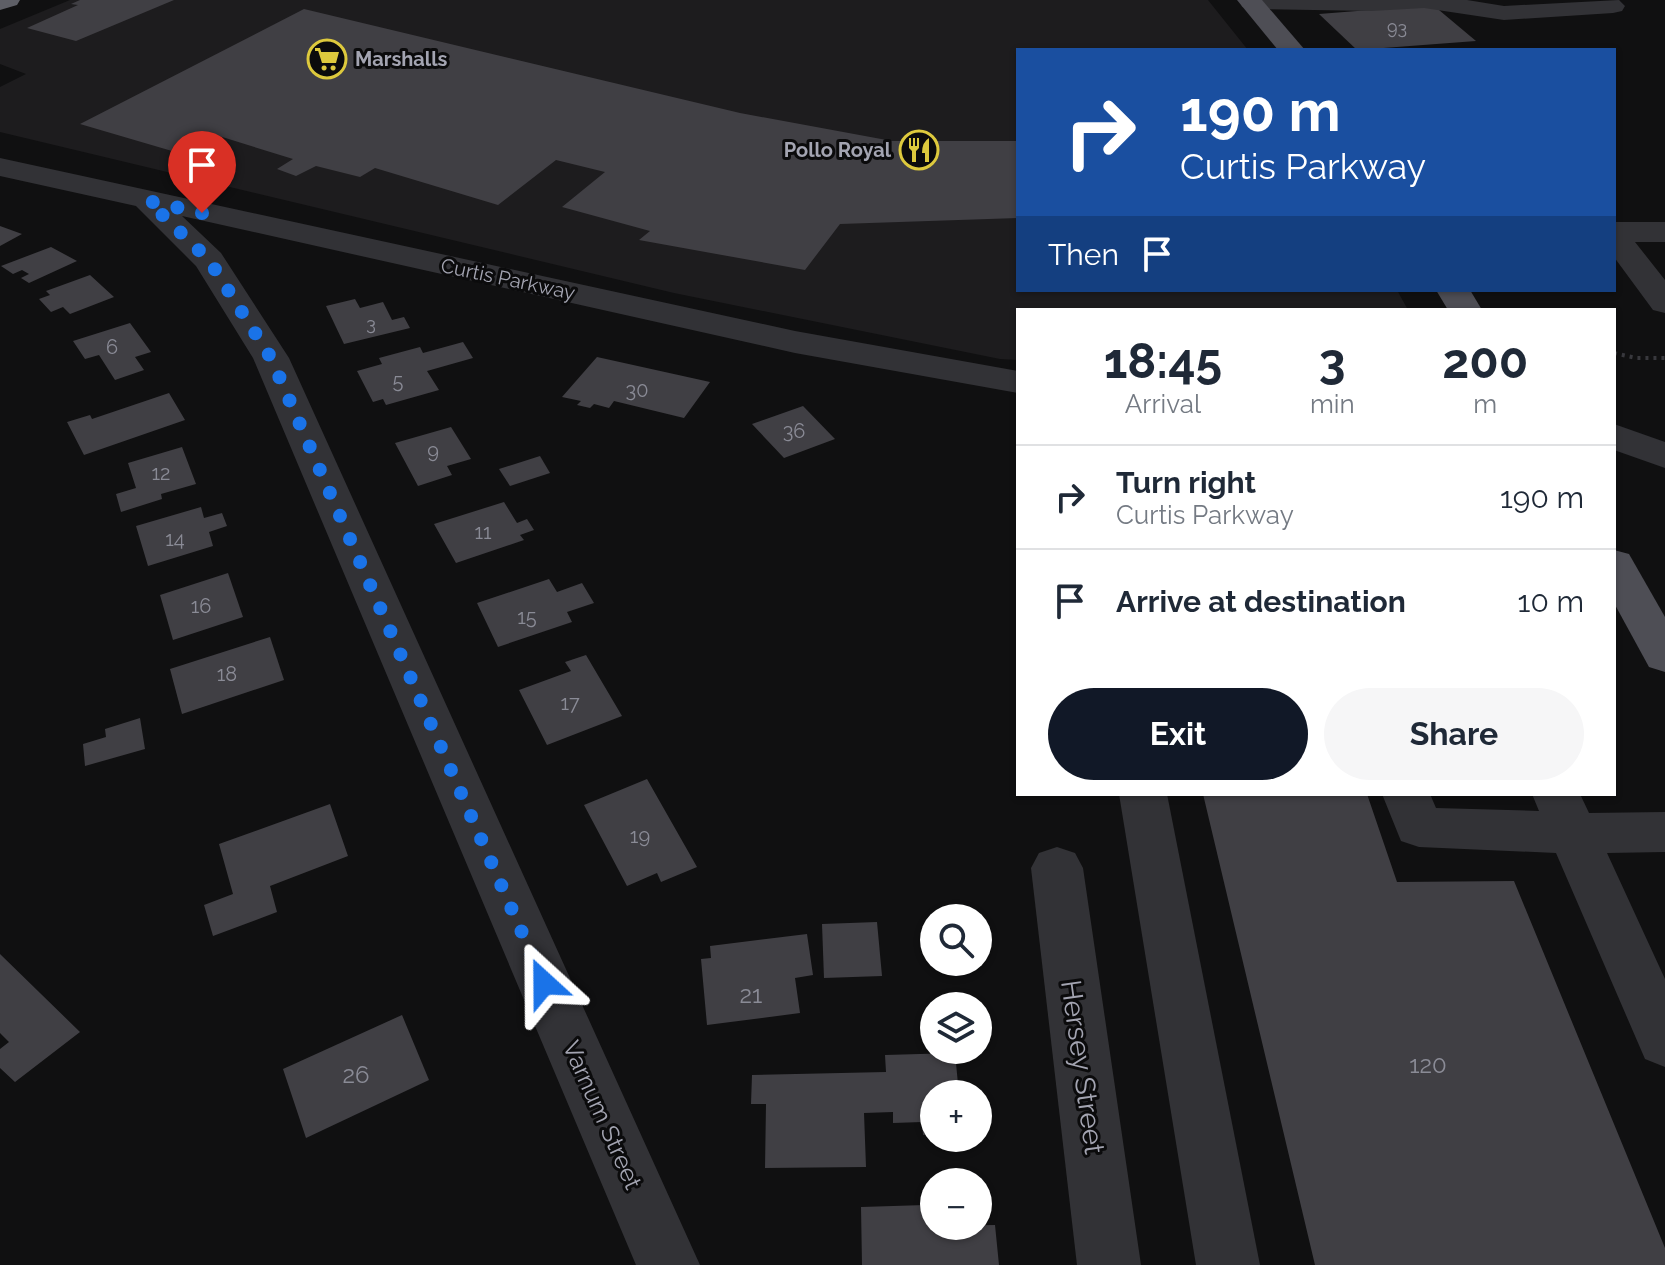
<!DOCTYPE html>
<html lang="en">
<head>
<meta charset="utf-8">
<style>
	:root { --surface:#fff; --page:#f6f6f7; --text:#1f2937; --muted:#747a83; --line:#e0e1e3; --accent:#111827 }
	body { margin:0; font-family:Raleway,sans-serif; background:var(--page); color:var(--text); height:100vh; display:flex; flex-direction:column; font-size:30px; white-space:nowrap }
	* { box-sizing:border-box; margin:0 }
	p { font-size:26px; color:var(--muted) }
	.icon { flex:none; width:44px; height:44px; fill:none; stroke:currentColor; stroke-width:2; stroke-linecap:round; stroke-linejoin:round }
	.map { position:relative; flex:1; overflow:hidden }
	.side { position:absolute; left:1016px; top:308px; width:600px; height:488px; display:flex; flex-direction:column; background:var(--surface); border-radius:0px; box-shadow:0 2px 6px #0004 }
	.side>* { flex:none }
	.guide { position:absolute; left:1016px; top:48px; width:600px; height:244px; border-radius:0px; box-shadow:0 2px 6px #0004; background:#1a4fa0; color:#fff; overflow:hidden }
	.controls { position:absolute; left:920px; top:904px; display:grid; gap:16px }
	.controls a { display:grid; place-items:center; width:72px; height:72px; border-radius:50%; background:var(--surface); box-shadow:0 2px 6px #0004; font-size:40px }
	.pin { position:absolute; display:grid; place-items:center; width:68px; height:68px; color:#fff; margin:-82px -34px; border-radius:50% 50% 50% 0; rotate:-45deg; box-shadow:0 0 8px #0007 }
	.pin .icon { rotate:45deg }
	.me { position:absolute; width:88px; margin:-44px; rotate:336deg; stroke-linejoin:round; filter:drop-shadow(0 0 6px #0008) }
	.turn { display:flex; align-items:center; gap:28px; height:168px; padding:0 32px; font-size:36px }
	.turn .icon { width:104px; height:104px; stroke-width:2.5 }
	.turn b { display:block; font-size:56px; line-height:68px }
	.then { display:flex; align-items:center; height:76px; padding:0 32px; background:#0003; gap:16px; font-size:30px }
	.eta { display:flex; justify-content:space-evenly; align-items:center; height:136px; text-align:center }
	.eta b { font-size:48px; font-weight:700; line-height:56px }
	.action { display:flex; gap:16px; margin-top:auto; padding:16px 32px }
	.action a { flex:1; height:92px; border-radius:48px; background:var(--accent); color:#fff; font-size:32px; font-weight:700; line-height:92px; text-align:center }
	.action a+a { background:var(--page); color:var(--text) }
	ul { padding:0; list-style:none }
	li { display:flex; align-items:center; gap:24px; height:104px; padding:0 32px; border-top:2px solid var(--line) }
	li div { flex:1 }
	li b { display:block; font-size:30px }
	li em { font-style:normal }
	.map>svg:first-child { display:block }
	.built { fill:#1d1c1e }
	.building { fill:#403f44 }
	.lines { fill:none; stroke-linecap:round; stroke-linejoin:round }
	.path { stroke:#38383d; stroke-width:4; stroke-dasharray:3 5; stroke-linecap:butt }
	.minor { fill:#323236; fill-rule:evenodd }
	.major { fill:#4e4e55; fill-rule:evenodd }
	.highway { fill:#5e5f66; fill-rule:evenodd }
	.route { stroke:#1a73e8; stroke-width:14; stroke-dasharray:0 25.2 }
	.labels { text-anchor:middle; stroke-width:6; stroke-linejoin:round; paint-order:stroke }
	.far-number-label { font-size:18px; fill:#8a8b96 }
	.far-poi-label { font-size:20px; font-weight:bold; fill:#a3a4b1; stroke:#0b0b0c; text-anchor:start }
	.far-street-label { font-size:20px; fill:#a3a4b1; stroke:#0b0b0c }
	.number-label { font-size:20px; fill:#8a8b96 }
	.near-number-label { font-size:24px; fill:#8a8b96 }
	.street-label { font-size:24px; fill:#a3a4b1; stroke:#0b0b0c }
	.near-street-label { font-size:28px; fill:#a3a4b1; stroke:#0b0b0c }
</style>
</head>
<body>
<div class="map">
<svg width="1665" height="1265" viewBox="0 0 1665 1265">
	<rect width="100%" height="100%" fill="#101011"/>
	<path class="built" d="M70,0h1138l40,50h-230v240h379l11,20h-390v50l-18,-1 -326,-66 -674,-161v-45l26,-13 -26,-10v-35z"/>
	<g class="building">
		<path d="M80,0h94l-98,41 -49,-13 51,-23 -7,-1z"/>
		<path d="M1433,5l43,36 -119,9 -38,-36z"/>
		<path d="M304,9l436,104 152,28h126v77l-178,6 -35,46 -166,-30 11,-9 -88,-24 43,-35 -49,-12 -58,45 -123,-37 -15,9 -44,-11 -20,10 -19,-7 16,-10 -74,-23 -30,20 -109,-32z"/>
		<path d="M0,226l22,8 -22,12z"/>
		<path d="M51,247l26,14 -48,22 -8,-5 8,-4 -7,-4 -9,4 -12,-8z"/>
		<path d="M90,275l24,22 -44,17 -7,-7 -12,5 -12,-13 11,-4 -4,-4z"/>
		<path d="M355,299l5,9 23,-6 9,18 12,-3 6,11 -66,16 -18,-38z"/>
		<path d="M130,323l21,29 -16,5 9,13 -29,10 -16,-25 -14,4 -12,-18z"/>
		<path d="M463,342l10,16 -46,13 12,19 -53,15 -3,-6 -10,3 -16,-31 25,-7 -3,-6 41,-11 3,6z"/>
		<path d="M597,357l113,25 -26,36 -70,-17 -5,7 -15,-4 -4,4 -13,-3 4,-4 -19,-4z"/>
		<path d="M169,393l16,27 -101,35 -17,-33 23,-7 2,4z"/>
		<path d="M803,406l32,33 -51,19 -32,-34z"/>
		<path d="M451,427l20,32 -24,7 5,9 -34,11 -23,-43z"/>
		<path d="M182,447l14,37 -35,10 1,5 -41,13 -5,-18 20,-6 -8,-25z"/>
		<path d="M540,456l10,17 -40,13 -11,-17z"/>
		<path d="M504,502l13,21 10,-4 7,11 -14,5 4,5 -68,23 -22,-39z"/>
		<path d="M201,507l3,11 18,-5 5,13 -18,6 4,14 -65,20 -12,-40z"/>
		<path d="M228,573l15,44 -70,23 -13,-45z"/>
		<path d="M549,579l8,13 25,-9 12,20 -27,9 5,10 -74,25 -21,-44z"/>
		<path d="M270,637l14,43 -102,34 -12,-45z"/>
		<path d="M586,655l36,61 -75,29 -28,-55 52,-19 -6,-9z"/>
		<path d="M140,718l5,31 -60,17 -2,-22 23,-7 -1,-8z"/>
		<path d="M647,779l50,88 -36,15 -4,-9 -30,13 -43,-81z"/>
		<path d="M1203,794h164l30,88 117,-1 151,367v17h-350z"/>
		<path d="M330,804l18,52 -78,30 7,26 -64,24 -9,-31 29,-11 -14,-50z"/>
		<path d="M877,922l5,54 -58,2 -2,-54z"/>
		<path d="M807,934l6,41 -18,3 5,35 -93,12 -6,-66 10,-1 -1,-12z"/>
		<path d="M0,954l80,78 -65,50 -15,-14v-19l9,-7 -9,-9z"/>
		<path d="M402,1015l27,65 -123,58 -23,-69z"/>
		<path d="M955,1053l4,41h-25v40l-11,1 -1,-13 -29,1v-11l-29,1 2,54 -101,1 1,-64h-15l1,-29 134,-3 -1,-17z"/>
		<path d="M925,1205l2,21 68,-1 4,40h-137l-1,-58z"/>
	</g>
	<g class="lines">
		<path class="path" d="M1614,353l22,5h29"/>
		<g class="minor">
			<path d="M1240,0h227l37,6 115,-6 6,6 -3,5 -9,2 -109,7 -80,-12 -52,3 -121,-2 -9,-2z"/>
			<path d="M0,158l795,173 223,40v22l-223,-40 -613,-137 39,37 68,105 411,907h-64l-383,-907 -57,-92 -60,-60 -136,-30z"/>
			<path d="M1614,222h51v20h-30l30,38v33l-12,-3 -39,-53z"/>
			<path d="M1614,424l51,18v26l-51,-18z"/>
			<path d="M1119,794h48l93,471h-64z"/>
			<path d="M1382,794h48l6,14 103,3 -7,-17h48l9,19 76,-1v40l-58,1 58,126v88l-20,-8 -89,-206 -137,-6 -18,-6z"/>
			<path d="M1057,847l18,6 8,15 58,397h-64l-46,-397 8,-15z"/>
		</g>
		<g class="major">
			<path d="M1237,0h25l43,50h-27z"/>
			<path d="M1436,290h34l12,20h-34z"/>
			<path d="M1614,550l15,4 36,63v55l-16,-5 -35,-64z"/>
		</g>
		<path class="highway" d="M0,0h20l-3,5 -17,5z"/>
	</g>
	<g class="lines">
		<path class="route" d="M202,213l-54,-12 61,59 62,98 273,625"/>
	</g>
	<defs>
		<symbol id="supermarket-ring" viewBox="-11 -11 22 22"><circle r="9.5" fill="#0b0b0c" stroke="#ddc93d" stroke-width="1.5"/><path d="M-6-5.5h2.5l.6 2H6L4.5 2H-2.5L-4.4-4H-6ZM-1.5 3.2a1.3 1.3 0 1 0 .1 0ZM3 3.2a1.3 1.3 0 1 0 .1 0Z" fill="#ddc93d"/></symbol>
		<symbol id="restaurant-ring" viewBox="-11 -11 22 22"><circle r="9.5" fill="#0b0b0c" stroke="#ddc93d" stroke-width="1.5"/><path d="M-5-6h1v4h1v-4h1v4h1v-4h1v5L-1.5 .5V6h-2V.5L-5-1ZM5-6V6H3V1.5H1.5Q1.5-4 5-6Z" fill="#ddc93d"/></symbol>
	</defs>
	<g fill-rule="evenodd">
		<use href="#supermarket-ring" x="305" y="37" width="44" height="44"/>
		<use href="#restaurant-ring" x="897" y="128" width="44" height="44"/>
	</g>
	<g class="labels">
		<g class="far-number-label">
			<text x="1397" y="34">93</text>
			<text x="371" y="330">3</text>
		</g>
		<g class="far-poi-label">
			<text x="355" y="66">Marshalls</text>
			<text x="891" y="157" text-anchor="end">Pollo Royal</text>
		</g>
		<g class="far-street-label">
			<text transform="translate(508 279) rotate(12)" y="7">Curtis Parkway</text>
		</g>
		<g class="number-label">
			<text x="112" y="354">6</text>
			<text x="398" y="388">5</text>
			<text x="637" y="397">30</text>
			<text x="794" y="438">36</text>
			<text x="433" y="458">9</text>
			<text x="161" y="480">12</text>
			<text x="483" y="539">11</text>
			<text x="175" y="546">14</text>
			<text x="201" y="613">16</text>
			<text x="527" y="624">15</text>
			<text x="227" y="681">18</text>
			<text x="570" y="710">17</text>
			<text x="640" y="843">19</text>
		</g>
		<g class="near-number-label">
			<text x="751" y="1003">21</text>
			<text x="1428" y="1073">120</text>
			<text x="356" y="1083">26</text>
		</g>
		<g class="street-label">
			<text transform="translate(602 1115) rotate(66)" y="8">Varnum Street</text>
		</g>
		<g class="near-street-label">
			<text transform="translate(1083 1067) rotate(82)" y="10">Hersey Street</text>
		</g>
	</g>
</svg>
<div class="controls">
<a><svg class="icon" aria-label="search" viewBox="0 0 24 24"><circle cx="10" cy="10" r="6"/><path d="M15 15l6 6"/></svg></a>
<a><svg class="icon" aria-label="layers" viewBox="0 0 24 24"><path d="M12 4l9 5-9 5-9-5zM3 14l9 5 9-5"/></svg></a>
<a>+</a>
<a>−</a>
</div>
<div class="pin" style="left:202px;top:213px;background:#d93025"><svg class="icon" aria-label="arrive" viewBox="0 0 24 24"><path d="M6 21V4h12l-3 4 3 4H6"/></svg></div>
<svg class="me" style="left:544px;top:983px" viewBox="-20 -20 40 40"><path d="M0-17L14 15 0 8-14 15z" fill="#1a73e8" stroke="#fff" stroke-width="4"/></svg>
<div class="guide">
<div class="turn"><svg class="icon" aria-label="right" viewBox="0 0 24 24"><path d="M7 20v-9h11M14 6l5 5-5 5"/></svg><div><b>190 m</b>Curtis Parkway</div></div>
<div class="then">Then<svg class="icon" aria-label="arrive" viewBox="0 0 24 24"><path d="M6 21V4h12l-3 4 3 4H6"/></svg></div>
</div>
<section class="side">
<div class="eta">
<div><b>18:45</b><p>Arrival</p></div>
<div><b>3</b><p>min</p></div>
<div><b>200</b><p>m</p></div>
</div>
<ul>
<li><svg class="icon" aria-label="right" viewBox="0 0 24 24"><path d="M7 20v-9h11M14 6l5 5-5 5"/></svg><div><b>Turn right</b><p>Curtis Parkway</p></div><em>190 m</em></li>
<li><svg class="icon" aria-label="arrive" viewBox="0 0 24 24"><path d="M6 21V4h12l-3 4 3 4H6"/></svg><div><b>Arrive at destination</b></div><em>10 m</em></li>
</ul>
<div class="action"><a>Exit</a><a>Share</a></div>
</section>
</div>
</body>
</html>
